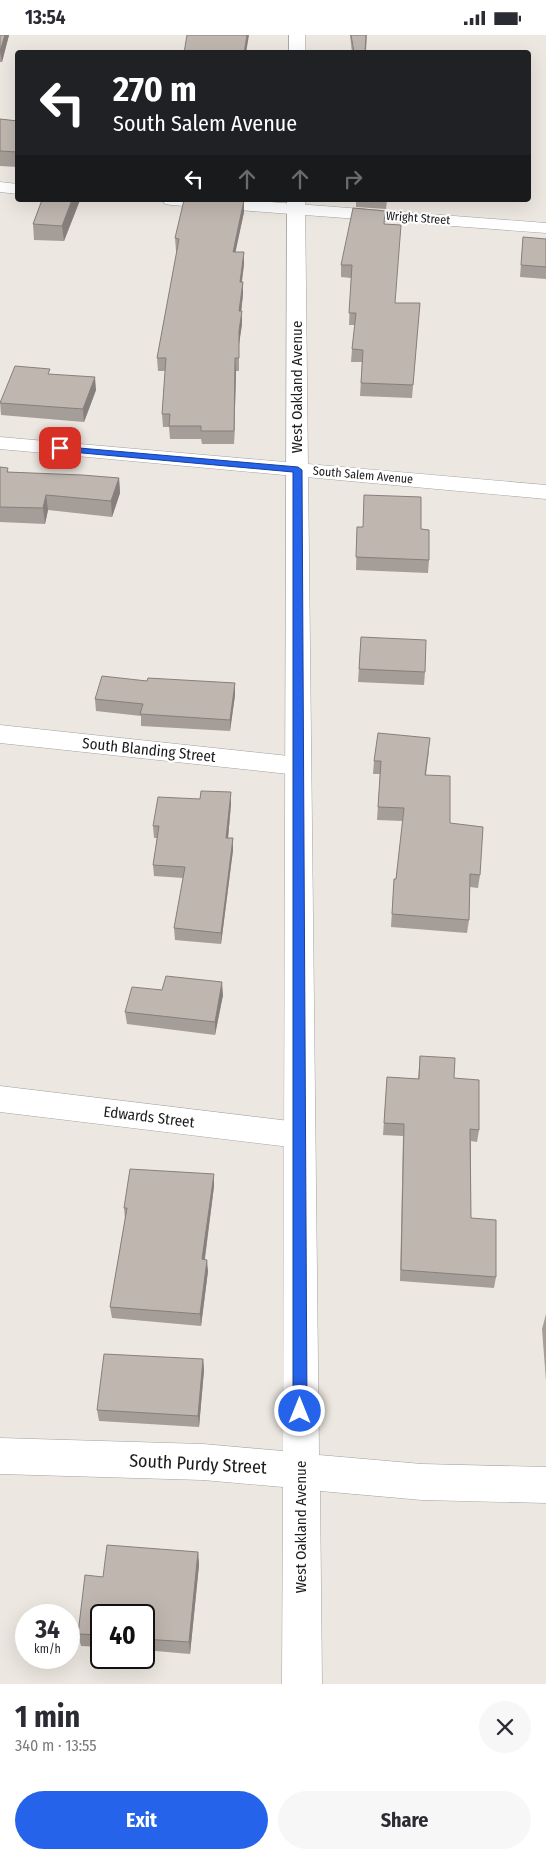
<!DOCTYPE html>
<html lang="en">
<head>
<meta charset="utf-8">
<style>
	:root { --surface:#fff; --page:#f7f7f7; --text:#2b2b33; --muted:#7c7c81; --accent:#2563eb }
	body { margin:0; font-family:"Fira Sans Condensed",sans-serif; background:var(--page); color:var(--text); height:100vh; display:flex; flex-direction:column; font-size:19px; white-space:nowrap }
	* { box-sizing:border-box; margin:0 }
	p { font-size:16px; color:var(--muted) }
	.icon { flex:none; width:28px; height:28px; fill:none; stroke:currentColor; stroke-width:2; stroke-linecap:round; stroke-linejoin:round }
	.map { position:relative; height:1649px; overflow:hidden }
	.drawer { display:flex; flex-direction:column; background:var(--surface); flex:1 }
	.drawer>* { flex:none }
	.banner { position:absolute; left:15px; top:15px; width:516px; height:152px; border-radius:5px; box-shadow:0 5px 20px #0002; background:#202124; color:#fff; overflow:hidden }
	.speed { position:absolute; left:15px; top:1569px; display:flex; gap:10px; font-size:25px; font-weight:700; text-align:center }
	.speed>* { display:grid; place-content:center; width:65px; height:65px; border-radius:50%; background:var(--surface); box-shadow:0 5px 20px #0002; line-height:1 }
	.speed small { font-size:12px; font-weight:400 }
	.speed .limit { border:2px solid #111; border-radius:8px; background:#fff; color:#111 }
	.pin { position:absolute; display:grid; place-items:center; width:42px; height:42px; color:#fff; margin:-21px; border-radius:10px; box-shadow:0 2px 8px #0006 }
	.me { position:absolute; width:55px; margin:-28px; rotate:0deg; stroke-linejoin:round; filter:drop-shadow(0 0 4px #0008) }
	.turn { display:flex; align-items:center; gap:18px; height:105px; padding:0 15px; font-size:22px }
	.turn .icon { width:65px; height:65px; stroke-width:2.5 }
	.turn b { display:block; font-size:35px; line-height:42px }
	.lanes { display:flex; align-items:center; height:48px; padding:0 15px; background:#0003; justify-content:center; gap:25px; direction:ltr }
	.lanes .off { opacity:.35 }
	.round { display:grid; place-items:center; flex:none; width:52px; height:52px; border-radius:26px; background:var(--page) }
	.head { display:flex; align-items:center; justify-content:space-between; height:85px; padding:0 15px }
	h1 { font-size:30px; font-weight:700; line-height:38px }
	.button { display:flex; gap:10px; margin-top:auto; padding:10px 15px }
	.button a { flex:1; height:58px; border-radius:30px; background:var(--accent); color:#fff; font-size:20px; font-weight:700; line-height:58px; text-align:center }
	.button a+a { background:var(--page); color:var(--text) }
	.status { display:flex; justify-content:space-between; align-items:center; height:35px; padding:0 25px; background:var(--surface); direction:ltr }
	.status svg { height:14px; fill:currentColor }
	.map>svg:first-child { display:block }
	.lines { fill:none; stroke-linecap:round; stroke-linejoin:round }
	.minor-casing { stroke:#a2a2a2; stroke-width:1 }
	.tertiary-casing { stroke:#a2a2a2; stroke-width:1 }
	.minor { fill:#fff; fill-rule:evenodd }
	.tertiary { fill:#fff; fill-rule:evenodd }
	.wall { fill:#a59d97 }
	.shaded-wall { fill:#867f7b }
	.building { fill:#c0b6b0; stroke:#867f7b }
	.route { fill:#2563eb; stroke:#184099 }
	.labels { text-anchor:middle; stroke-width:4.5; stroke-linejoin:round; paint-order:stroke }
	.far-street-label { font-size:12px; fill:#1b1b1b; stroke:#fff }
	.street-label { font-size:15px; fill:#1b1b1b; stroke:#fff }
	.near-street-label { font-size:18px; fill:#1b1b1b; stroke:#fff }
</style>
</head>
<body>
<div class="status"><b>13:54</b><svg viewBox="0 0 49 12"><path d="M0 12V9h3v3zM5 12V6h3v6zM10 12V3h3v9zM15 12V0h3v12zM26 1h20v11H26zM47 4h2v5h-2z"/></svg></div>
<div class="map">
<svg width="546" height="1649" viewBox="0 0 546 1649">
	<rect width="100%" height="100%" fill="#ece7e0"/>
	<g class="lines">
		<defs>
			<g id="minor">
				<path d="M0,147l18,2v10l-18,-2z"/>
				<path d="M162,165h81l303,23v10l-375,-28 -6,-1z"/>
				<path d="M0,402l546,48v14l-546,-50z"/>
				<path d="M0,690l298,32 9,2 4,7 -4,7 -9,2 -298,-32z"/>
				<path d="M0,1051l298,36 11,3 5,10 -5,10 -11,3 -298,-36z"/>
			</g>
			<g id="tertiary">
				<rect x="289" y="0" width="16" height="18"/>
				<path d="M287,165h18l14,1255 103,9 124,3v36l-124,-3 -102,-9 2,193h-40l1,-197 -80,-7 -203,-6v-36l203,6 80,7z"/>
			</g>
		</defs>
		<use href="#minor" class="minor-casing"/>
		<use href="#tertiary" class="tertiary-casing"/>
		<use href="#minor" class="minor"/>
		<use href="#tertiary" class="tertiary"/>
	</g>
	<g class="wall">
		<path d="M0,0h9l-7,27h-2z"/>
		<path d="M350,0h17l-1,18h-14z"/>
		<path d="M0,84l18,2v46l-18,-1z"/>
		<path d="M42,165h38l-16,41 -30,-1 -1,-16z"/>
		<path d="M244,165v12l-9,40h9v12l-2,18h1v12l-2,17 1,13 -3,20v27h-3l-2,73h-32l-1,-5h-31l-1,-12h-6l-1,-13 3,-43h-7l-1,-13 20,-107h-1l-1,-13z"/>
		<path d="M356,165h31l-1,9 -30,-2z"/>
		<path d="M385,189l10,79h25l-8,95 -52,-2 2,-34h-11l1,-13 3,-24h-6l2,-47 -10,-1v-12z"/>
		<path d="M523,202l23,2v40l-26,-2z"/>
		<path d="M50,339l46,16 -12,32 -83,-7 -1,-14z"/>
		<path d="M0,432l9,5 110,6 1,15 -8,24 -64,-7 -3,14 -45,-2z"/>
		<path d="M357,492l64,2 8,31 -1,13 -72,-3z"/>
		<path d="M361,602l64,35 -1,13 -66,-3z"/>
		<path d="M147,646l88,2v12l-5,36 -89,-5v-10l-45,-5 -1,-12z"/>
		<path d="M429,716l-3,24 24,48 30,52 -2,13 -8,-1 -1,33 -2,13 -76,-6 3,-48h2l7,-58 -26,-1 3,-46h-7l1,-13z"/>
		<path d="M231,769l-3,34 5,12 -12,94 -46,-4 -1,-12 9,-50 -29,-2 -1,-11 4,-27h-3l-1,-12z"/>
		<path d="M223,960l-8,40 -88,-11 -2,-12z"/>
		<path d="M420,1021l34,22 25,52 -2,12 -6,-1v77l25,59 -2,11 -94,-7 3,-145 -20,-1 4,-58 31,2z"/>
		<path d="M214,1151l-9,73 3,12 -7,55 -89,-8 -2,-11 15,-88 -1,-11z"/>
		<path d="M546,1279v67l-4,-52z"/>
		<path d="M203,1324l1,11 -5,57 -100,-6 -2,-11z"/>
		<path d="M198,1517l1,13 -9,89 -46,-4v-35h-43v32l-20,-1 -3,-12 25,-57z"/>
	</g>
	<g class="shaded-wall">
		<path d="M5,0h4l-7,27 -2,-11z"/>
		<path d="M247,0h2l-3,18h-2z"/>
		<path d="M72,165h8l-16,41 -2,-15z"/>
		<path d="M244,165v12l-11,52v-12z"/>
		<path d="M244,217v12l-4,30v-12z"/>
		<path d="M243,247v12l-3,29 -1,-12z"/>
		<path d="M242,276v13l-3,20v27v-40z"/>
		<path d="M235,323l1,13 -2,73v-13z"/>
		<path d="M95,342l1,13 -12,32 -1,-13z"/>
		<path d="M119,443l1,15 -8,24 -1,-16z"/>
		<path d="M46,460l2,15 -3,14 -2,-16z"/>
		<path d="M235,648v12l-5,36v-11z"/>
		<path d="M231,757v12l-4,46 -1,-12z"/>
		<path d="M233,803v12l-12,94v-11z"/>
		<path d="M222,947l1,13 -8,40v-13z"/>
		<path d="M214,1139v12l-11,85 -1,-12z"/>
		<path d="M207,1225l1,11 -7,55 -1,-12z"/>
		<path d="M203,1324l1,11 -5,57 -1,-11z"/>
		<path d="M198,1517l1,13 -9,89 -1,-12z"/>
	</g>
	<g class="building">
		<path d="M0,0h5l-5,16z"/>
		<path d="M187,0h60l-3,18h-60z"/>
		<path d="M351,0h15l-1,17h-11z"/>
		<path d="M0,84l18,2v31l-18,-1z"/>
		<path d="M42,165h30l-10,26 -29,-2z"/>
		<path d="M184,165h60l-11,52h11l-4,30h3l-4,29h3l-3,20v27h-4l-1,73h-33v-5h-32l1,-12h-8l4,-56h-9l22,-119 -4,-1z"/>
		<path d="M353,173l32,3 -1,13 17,1 -6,78h25l-7,82 -52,-2 2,-33 -11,-1 4,-36h-7l3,-48h-11z"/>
		<path d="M523,202l23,2v28l-25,-2z"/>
		<path d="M15,331l35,3 -2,5 47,3 -12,32 -83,-6z"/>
		<path d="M0,432l8,1 -1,4 75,3 37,3 -8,23 -65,-6 -3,13 -43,-1z"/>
		<path d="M364,460l57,2v32l8,1v30l-73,-3 1,-30h6z"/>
		<path d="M361,602l65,3 -1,32 -66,-3z"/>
		<path d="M102,641l45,5 1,-3 87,5 -5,37 -90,-6 3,-10 -48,-5z"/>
		<path d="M378,698l52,5 -5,37 25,1v47l33,4 -3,48 -10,-1 -1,46 -77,-6 2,-35h2l8,-71 -26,-1 3,-46h-7z"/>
		<path d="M201,756l30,1 -5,46h7l-12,95 -47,-5 11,-61 -32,-2 6,-39h-6l5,-29 42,2z"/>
		<path d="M166,941l56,6 -7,40 -90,-10 7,-25 30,3z"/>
		<path d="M420,1021l35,2 -1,20 25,2v50l-9,-1 1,89 25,2v57l-95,-7 3,-146 -20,-1 3,-46 32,2z"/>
		<path d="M130,1134l84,5 -12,85 5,1 -7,54 -90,-7 17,-99h-3z"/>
		<path d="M104,1319l99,5 -5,57 -101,-6z"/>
		<path d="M107,1510l91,7 -9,90 -45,-3v-24h-43v20l-23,-1 7,-59 18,2z"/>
	</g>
	<path class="route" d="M56,411l242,21 4,3 5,941 -2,5 -5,2 -5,-2 -2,-5v-939l-233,-21 -4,-1z"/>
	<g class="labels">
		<g class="far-street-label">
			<text transform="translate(418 183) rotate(4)" y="4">Wright Street</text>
			<text transform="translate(363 440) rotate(5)" y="4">South Salem Avenue</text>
		</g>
		<g class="street-label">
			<text transform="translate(297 352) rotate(-90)" y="5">West Oakland Avenue</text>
			<text transform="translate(149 715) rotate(6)" y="5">South Blanding Street</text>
			<text transform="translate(149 1082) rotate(7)" y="5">Edwards Street</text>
			<text transform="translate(301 1492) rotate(-90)" y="5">West Oakland Avenue</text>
		</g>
		<g class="near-street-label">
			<text transform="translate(198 1429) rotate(3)" y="6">South Purdy Street</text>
		</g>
	</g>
</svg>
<div class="speed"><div>34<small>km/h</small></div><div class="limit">40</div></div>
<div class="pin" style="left:60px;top:413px;background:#d93025"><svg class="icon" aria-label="arrive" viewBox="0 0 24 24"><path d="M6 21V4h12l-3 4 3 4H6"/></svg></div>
<svg class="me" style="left:300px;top:1376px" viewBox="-20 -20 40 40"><circle r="17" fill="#2563eb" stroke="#fff" stroke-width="3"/><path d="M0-11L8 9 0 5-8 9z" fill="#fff"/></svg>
<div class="banner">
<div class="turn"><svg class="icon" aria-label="left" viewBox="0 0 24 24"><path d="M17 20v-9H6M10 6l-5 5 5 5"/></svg><div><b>270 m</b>South Salem Avenue</div></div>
<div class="lanes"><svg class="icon" aria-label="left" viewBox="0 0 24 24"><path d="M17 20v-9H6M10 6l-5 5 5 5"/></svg><svg class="icon off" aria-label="ahead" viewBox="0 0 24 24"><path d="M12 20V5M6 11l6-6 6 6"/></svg><svg class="icon off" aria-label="ahead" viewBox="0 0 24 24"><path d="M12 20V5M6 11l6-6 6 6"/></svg><svg class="icon off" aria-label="right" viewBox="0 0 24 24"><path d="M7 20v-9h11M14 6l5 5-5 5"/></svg></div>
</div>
</div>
<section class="drawer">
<div class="head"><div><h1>1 min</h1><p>340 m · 13:55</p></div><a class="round"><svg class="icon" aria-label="close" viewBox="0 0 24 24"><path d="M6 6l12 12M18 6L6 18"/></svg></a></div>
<div class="button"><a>Exit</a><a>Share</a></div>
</section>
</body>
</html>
